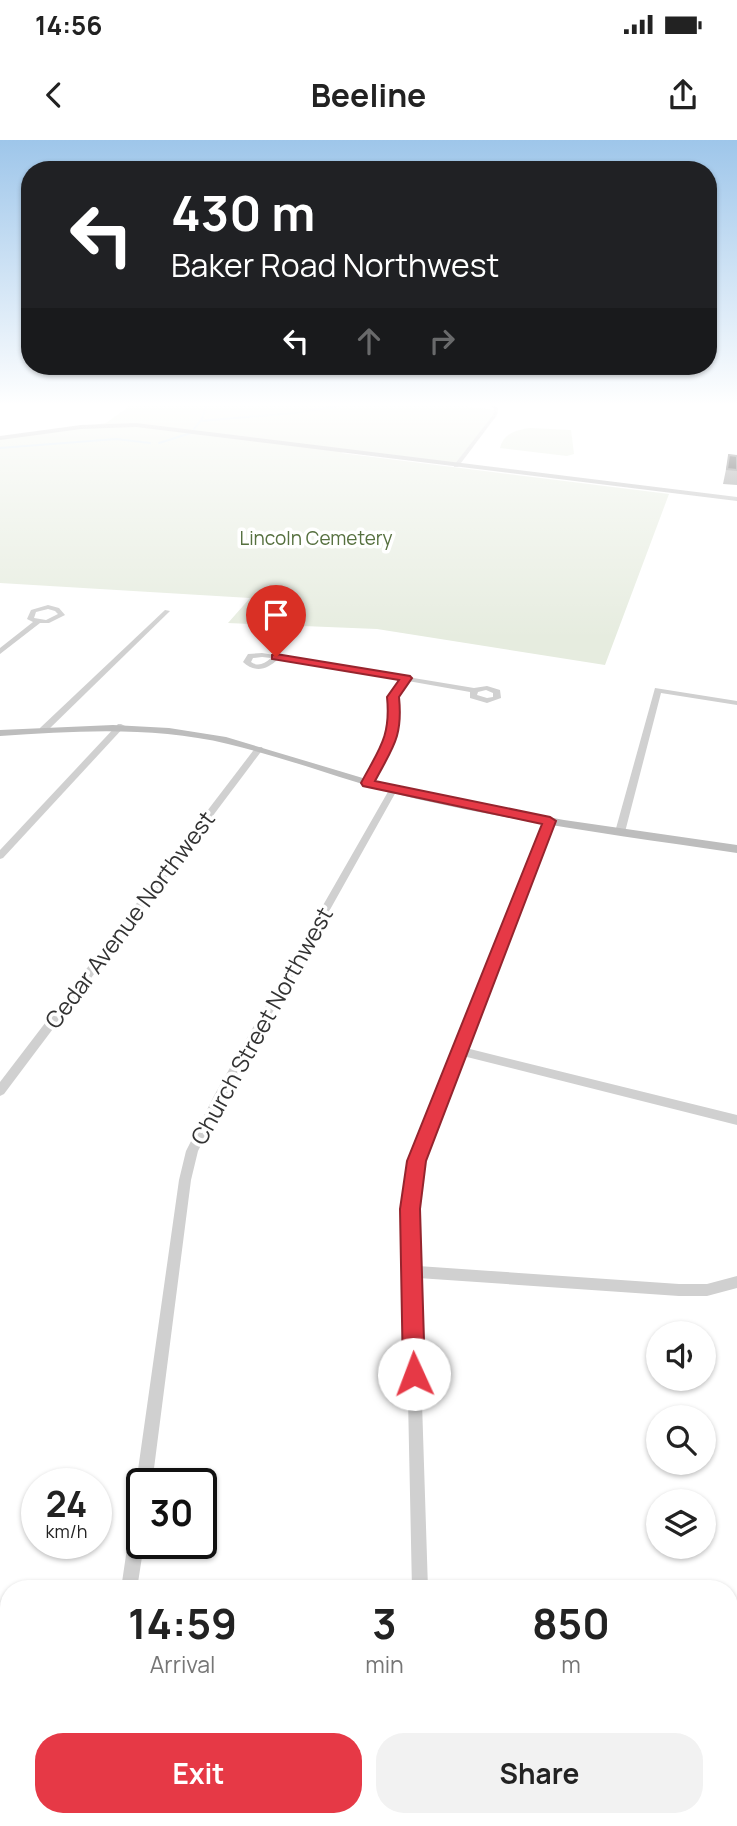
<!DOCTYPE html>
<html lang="en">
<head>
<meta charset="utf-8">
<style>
	:root { --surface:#fff; --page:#f2f2f2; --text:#222; --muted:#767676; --accent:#e63946 }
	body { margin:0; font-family:Manrope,sans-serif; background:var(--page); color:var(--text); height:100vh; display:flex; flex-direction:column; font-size:26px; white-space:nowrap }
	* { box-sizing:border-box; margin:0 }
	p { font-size:23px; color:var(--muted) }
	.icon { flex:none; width:38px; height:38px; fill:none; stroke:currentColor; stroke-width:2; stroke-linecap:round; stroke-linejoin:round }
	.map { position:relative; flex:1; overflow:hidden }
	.drawer { position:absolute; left:0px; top:1440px; width:738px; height:247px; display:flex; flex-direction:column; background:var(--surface); border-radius:28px 28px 0 0; box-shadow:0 2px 5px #0004 }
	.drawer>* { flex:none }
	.top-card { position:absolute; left:21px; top:21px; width:696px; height:214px; border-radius:28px; box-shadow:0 2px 5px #0004; background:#202124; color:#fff; overflow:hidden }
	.buttons { position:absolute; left:646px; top:1181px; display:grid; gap:14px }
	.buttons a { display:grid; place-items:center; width:70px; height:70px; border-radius:50%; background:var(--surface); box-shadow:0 2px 5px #0004; font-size:35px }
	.speed { position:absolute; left:21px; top:1328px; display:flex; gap:14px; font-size:35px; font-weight:700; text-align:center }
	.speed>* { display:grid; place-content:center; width:91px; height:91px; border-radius:50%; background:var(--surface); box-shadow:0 2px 5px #0004; line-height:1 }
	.speed small { font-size:18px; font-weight:400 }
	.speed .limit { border:4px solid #111; border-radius:10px; background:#fff; color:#111 }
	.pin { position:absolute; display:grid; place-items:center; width:60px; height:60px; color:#fff; margin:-72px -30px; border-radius:50% 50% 50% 0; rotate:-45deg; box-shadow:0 0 7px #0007 }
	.pin .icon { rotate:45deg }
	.me { position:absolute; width:77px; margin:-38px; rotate:358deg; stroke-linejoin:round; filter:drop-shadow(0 0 5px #0008) }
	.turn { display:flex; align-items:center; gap:24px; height:147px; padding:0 35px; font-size:32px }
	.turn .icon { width:91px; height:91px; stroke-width:2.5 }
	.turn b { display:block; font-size:49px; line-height:60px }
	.lanes { display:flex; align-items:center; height:66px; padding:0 35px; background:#0003; justify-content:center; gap:35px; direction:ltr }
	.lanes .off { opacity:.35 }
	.eta { display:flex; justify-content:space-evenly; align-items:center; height:119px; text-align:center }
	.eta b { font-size:42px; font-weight:700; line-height:49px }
	.action { display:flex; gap:14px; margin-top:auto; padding:14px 35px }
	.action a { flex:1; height:80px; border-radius:28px; background:var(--accent); color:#fff; font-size:28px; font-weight:700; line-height:80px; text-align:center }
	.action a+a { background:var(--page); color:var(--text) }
	.status { display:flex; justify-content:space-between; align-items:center; height:49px; padding:0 35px; background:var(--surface); direction:ltr }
	.status svg { height:19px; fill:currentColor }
	header { display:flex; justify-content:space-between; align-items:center; height:91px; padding:0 35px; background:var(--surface); font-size:32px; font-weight:700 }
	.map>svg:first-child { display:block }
	.green { fill:#e6ecdf }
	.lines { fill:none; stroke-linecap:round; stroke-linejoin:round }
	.stream { stroke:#cfe2ee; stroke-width:2 }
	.street { fill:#d0d0d0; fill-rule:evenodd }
	.secondary { fill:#bdbdbd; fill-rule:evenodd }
	.wall { fill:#8c8c8c }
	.building { fill:#1a1a1a; stroke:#5f5f5f; stroke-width:2 }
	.route { fill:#e63946; stroke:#96252e; stroke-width:2 }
	.labels { text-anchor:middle; stroke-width:7; stroke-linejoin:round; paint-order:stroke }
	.far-park-label { font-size:19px; fill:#56703f; stroke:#fff }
	.street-label { font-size:23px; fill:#333; stroke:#fff }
</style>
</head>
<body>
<div class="status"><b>14:56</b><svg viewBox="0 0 49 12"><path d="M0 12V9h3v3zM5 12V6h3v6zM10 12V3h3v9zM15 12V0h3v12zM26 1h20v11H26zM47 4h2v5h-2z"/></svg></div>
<header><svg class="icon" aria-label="back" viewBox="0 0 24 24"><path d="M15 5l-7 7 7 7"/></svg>Beeline<svg class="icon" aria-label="share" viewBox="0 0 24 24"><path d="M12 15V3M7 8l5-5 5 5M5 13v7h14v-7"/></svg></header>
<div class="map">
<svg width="737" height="1686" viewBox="0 0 737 1686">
	<rect width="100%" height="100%" fill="#fff"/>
	<g class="green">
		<path d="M134,263h299l65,7 -43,54 -109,-13 -5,2 328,41 -64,171 -228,-36 -149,-6 22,-25 -250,-15v-144l106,-16z"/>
		<path d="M530,288l41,2 3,24 -7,2 -67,-8c4,-15 16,-18 30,-20z"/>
	</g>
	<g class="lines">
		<g class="stream">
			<path d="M200,281l95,-8 63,-10"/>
			<path d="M194,289l8,-10 5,-16"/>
			<path d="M159,303l32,-10"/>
			<path d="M0,308l116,-9 34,4"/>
		</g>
		<g class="street">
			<path d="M487,263h5l6,5 -1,7 -39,52h-4v-2l39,-50 1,-6z"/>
			<path d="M48,465l11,3 6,7 -16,8h-9l-40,31v-6l33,-26 -6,-3 4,-9zM48,469l7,2 3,3 -12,6 -12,-2 2,-6z"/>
			<path d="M165,470l5,1 -124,121h-6v-4z"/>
			<path d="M262,513l212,35 13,-2 13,4 1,8 -14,5 -17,-5v-6l-62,-11 -11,16v26l-4,19 -21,41 -4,3 -4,-3 21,-41 4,-19v-26l12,-17 -123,-21c-11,11 -23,14 -35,3l5,-8zM262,517l9,1c-7,6 -13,9 -20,4l2,-4zM486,550l7,3v4l-6,1 -10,-3 1,-3z"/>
			<path d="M655,548l82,13v4l-76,-12 -36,139 -2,2h-6l-2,-2z"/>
			<path d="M118,584h3l4,2 -122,132 -3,1v-9z"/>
			<path d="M256,607h6l1,2 -259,345 -4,2v-14z"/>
			<path d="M393,647l4,3 -173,309 -26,52 -7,29 -39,304h-10v7l-3,-2 -3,-5 43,-304 7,-29 29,-57 174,-304z"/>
			<path d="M549,678l4,3 -87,227 271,67v10l-274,-69 -40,105 -7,48 2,57 261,18h28l30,-8v12l-30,8h-28l-261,-18 10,311h-16l-8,-380 7,-48 134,-340z"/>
			<path d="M142,1353v51h2l-7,45h-16l13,-88 2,-6z"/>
			<path d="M88,1678h18l-1,8h-18z"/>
			<rect x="416" y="1678" width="18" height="8"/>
		</g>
		<g class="secondary">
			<path d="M136,283l601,74v4l-601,-74 -55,2 -81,11v-4l81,-11z"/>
			<path d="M113,585l56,3 57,9 150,45 60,14 128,24 173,25v8c-107,-16 -215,-30 -320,-54 -64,-15 -125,-40 -189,-55 -75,-18 -152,-13 -228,-8v-6z"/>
		</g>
	</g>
	<path class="wall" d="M729,315l8,1v29l-14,-1z"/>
	<path class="building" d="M729,315l8,1v14l-10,-1z"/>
	<linearGradient id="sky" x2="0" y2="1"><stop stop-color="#9ec6ea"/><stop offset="0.53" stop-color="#fff"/><stop offset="1" stop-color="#fff" stop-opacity="0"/></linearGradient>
	<rect width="737" height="499" fill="url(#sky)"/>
	<path class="route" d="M276,514l134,22 2,2 -13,19c4,40 -6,50 -24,84l175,36 6,4 -130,340 -6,48 5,165 -3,8 -8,3 -7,-3 -4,-8 -3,-165 7,-48 135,-337 -179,-38 -2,-3c18,-34 30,-46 26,-86l12,-17 -127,-21v-4z"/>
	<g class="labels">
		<g class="far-park-label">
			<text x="316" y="405">Lincoln Cemetery</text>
		</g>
		<g class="street-label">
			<text transform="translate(130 780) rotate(-53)" y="8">Cedar Avenue Northwest</text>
			<text transform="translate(262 886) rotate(-61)" y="8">Church Street Northwest</text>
		</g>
	</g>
</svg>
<div class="buttons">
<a><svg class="icon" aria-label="sound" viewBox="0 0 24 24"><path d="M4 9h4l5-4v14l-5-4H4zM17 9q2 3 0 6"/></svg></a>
<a><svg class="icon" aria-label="search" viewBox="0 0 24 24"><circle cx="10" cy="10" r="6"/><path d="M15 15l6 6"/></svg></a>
<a><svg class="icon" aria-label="layers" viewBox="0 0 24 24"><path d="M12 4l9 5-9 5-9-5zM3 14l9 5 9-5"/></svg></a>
</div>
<div class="speed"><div>24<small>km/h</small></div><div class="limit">30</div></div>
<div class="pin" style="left:276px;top:517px;background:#d93025"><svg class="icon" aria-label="arrive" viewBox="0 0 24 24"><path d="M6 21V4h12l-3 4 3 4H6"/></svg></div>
<svg class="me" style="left:414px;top:1234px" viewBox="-20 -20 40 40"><circle r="19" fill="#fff"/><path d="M0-13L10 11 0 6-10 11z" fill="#e63946"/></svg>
<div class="top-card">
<div class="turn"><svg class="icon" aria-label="left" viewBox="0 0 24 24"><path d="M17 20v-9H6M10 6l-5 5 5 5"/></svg><div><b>430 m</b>Baker Road Northwest</div></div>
<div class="lanes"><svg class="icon" aria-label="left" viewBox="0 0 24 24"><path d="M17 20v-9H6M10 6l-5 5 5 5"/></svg><svg class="icon off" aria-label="ahead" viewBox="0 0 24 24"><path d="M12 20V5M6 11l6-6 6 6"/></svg><svg class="icon off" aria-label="right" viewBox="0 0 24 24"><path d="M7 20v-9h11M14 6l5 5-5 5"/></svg></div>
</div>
<section class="drawer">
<div class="eta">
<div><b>14:59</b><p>Arrival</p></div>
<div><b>3</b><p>min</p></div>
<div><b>850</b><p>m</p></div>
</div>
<div class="action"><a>Exit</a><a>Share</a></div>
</section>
</div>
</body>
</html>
